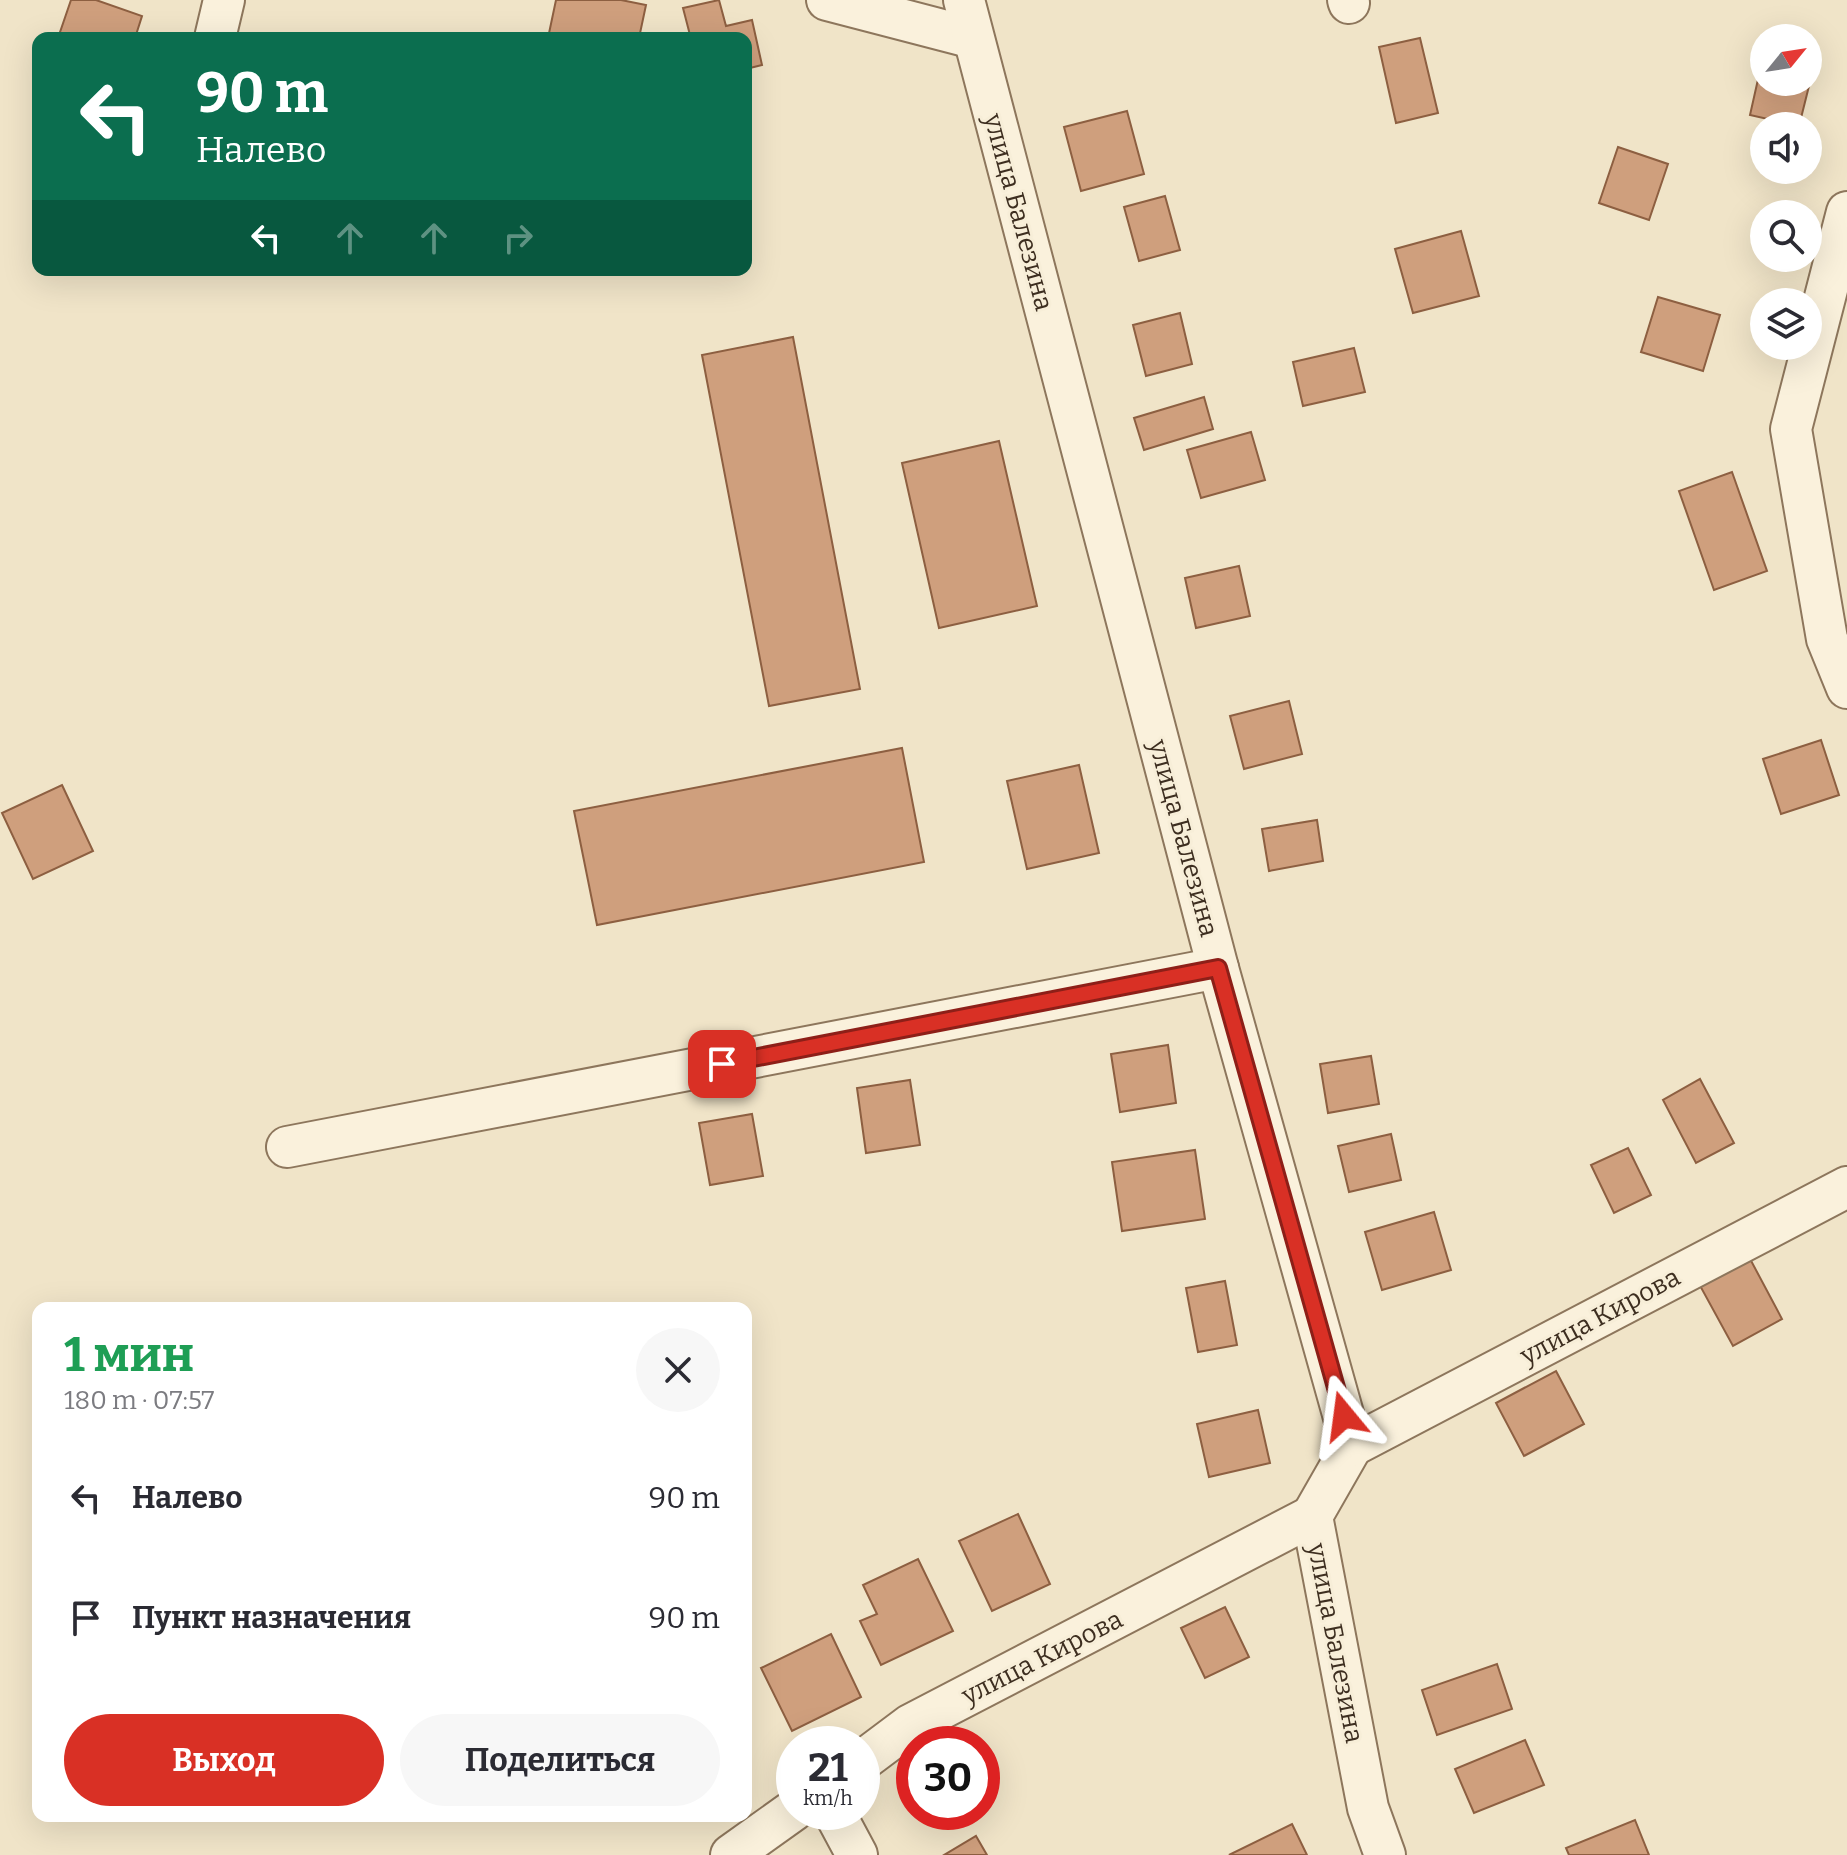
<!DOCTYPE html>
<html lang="ru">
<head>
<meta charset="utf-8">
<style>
	:root { --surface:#fff; --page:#f7f7f7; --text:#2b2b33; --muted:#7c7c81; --accent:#d93025 }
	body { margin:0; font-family:Bitter,serif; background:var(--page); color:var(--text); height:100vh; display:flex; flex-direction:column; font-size:30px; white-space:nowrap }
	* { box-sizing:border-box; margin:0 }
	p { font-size:26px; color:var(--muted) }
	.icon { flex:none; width:44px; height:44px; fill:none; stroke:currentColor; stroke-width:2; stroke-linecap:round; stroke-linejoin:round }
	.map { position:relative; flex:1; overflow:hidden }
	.details { position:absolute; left:32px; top:1302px; width:720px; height:520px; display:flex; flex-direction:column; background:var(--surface); border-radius:16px; box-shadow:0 8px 32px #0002 }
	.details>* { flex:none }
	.top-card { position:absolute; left:32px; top:32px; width:720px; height:244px; border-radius:16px; box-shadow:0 8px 32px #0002; background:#0b6e4f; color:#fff; overflow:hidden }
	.needle { width:52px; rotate:60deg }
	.controls { position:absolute; left:1750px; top:24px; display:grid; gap:16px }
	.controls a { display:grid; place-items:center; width:72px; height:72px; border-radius:50%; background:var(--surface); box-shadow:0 8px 32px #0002; font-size:40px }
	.speed { position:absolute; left:776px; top:1726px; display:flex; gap:16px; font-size:40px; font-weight:700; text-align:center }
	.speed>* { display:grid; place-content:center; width:104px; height:104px; border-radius:50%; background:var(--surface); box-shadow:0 8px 32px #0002; line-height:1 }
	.speed small { font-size:20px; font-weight:400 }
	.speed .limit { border:12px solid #d22; background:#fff; color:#111 }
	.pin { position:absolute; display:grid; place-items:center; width:68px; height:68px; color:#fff; margin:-34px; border-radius:16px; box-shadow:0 4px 12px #0006 }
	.me { position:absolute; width:88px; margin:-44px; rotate:344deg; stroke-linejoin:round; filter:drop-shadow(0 0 6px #0008) }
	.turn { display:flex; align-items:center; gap:28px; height:168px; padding:0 32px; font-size:36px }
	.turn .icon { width:104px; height:104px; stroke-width:2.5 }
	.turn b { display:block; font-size:56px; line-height:68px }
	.lanes { display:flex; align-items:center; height:76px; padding:0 32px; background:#0003; justify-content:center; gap:40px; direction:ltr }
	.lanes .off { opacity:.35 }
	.round { display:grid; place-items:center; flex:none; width:84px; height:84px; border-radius:42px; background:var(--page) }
	.head { display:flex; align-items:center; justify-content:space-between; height:136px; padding:0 32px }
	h1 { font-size:48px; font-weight:700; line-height:60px; color:#1e9e55 }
	.primary-button { display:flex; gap:16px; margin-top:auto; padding:16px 32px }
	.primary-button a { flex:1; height:92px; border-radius:48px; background:var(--accent); color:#fff; font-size:32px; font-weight:700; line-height:92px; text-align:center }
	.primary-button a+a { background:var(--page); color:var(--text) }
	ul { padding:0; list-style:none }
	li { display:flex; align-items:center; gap:24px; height:120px; padding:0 32px }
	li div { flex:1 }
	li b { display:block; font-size:30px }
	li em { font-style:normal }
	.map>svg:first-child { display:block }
	.building { fill:#cf9f7d; stroke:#8d5f41; stroke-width:2 }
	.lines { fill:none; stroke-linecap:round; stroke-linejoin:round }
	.minor-casing { stroke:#8d765c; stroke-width:44 }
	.minor { stroke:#faf1dc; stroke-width:40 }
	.route-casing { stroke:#8d1f18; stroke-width:20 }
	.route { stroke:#d93025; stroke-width:14 }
	.labels { text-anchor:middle; stroke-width:6; stroke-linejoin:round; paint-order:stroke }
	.street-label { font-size:26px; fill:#3d2e20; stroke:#f7eed8 }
</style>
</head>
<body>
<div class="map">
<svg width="1847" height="1855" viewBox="0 0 1847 1855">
	<rect width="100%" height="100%" fill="#f0e4c8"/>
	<g class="building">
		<path d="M71,0h25l46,16 -7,22h-77z"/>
		<path d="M556,0h65l25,5 -7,33h-91z"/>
		<path d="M719,0l7,26 26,-6 10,45 -16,4v-31h-68l12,-3 -7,-27z"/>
		<path d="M1420,38l18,75 -42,10 -17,-76z"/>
		<path d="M1761,66l3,16h44l3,-4 -12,48 -49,-11z"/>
		<path d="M1127,111l17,63 -63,17 -17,-64z"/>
		<path d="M1618,147l50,17 -19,56 -50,-17z"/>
		<path d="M1165,196l15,54 -41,11 -15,-54z"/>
		<path d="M1461,231l18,65 -66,17 -18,-64z"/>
		<path d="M1658,297l62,18 -17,56 -62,-19z"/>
		<path d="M1180,313l12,51 -46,12 -13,-51z"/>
		<path d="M793,337l67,352 -91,17 -67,-351z"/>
		<path d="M1354,348l11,44 -62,14 -10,-44z"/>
		<path d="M1204,397l9,32 -69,21 -10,-32z"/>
		<path d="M1251,432l14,48 -64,18 -14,-48z"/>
		<path d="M999,441l38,165 -98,22 -37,-165z"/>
		<path d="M1732,472l35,99 -53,19 -35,-99z"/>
		<path d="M1239,566l11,50 -54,12 -11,-50z"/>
		<path d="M1289,701l13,53 -58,15 -14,-53z"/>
		<path d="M1821,740l18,55 -58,19 -18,-55z"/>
		<path d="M902,748l22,114 -327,63 -23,-114z"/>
		<path d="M1079,765l20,88 -72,16 -20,-88z"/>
		<path d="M62,785l31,66 -60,28 -31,-66z"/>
		<path d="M1317,820l6,41 -54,10 -7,-42z"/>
		<path d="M1168,1045l8,58 -56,9 -9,-58z"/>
		<path d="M1371,1056l8,48 -51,9 -8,-49z"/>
		<path d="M1700,1079l34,64 -38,20 -33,-63z"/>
		<path d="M910,1080l10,65 -54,8 -9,-65z"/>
		<path d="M752,1114l11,62 -53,9 -11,-62z"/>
		<path d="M1391,1134l10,46 -52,12 -11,-46z"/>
		<path d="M1628,1148l23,47 -37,18 -23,-48z"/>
		<path d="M1195,1150l10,69 -83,12 -10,-69z"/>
		<path d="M1434,1212l17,58 -69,20 -17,-58z"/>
		<path d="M1748,1255l34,64 -49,27 -35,-64z"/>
		<path d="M1225,1281l12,64 -39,7 -12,-64z"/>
		<path d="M1556,1371l28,53 -60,32 -28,-53z"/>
		<path d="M1258,1410l12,53 -61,14 -12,-53z"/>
		<path d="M1018,1514l32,70 -58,27 -33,-70z"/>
		<path d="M918,1559l35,72 -72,34 -21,-44 17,-7 -14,-29z"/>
		<path d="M1225,1607l24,50 -44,21 -24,-50z"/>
		<path d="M831,1634l30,63 -69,34 -31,-63z"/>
		<path d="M1497,1664l15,45 -75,26 -15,-45z"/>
		<path d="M1525,1740l19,45 -70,28 -19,-44z"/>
		<path d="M1635,1820l14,35h-80l-3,-7z"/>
		<path d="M1292,1824l15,31h-78z"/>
		<path d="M976,1836l11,19h-43z"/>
	</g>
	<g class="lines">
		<defs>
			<g id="minor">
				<path d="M827,0l146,38"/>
				<path d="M964,0l254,968 134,478 -40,70 56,292 17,47"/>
				<path d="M1348,0l1,3"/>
				<path d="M215,38l9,-38"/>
				<path d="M1847,212l-56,217 36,210 20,49"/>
				<path d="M287,1147l931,-179"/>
				<path d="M1352,1446l495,-259"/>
				<path d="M862,1761l48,-36 402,-209"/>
				<path d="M834,1812l23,43"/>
				<path d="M731,1855l63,-45"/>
			</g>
		</defs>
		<use href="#minor" class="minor-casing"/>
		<use href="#minor" class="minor"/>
	</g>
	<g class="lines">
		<defs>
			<path id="route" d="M722,1064l496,-96 126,448"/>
		</defs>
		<use href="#route" class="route-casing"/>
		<use href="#route" class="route"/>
	</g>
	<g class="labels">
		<g class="street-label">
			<text transform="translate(1019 212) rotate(75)" y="9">улица Балезина</text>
			<text transform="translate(1184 838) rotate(75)" y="9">улица Балезина</text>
			<text transform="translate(1600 1316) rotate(-28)" y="9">улица Кирова</text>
			<text transform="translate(1336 1643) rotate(79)" y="9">улица Балезина</text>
			<text transform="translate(1042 1657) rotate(-27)" y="9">улица Кирова</text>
		</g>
	</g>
</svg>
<div class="controls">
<a><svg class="needle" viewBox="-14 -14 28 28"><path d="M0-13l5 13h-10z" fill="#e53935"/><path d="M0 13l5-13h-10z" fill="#7c7c81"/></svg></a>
<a><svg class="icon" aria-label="sound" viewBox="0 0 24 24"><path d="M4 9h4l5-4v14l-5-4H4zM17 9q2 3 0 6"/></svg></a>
<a><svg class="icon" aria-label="search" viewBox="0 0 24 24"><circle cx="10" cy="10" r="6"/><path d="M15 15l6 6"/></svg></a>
<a><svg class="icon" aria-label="layers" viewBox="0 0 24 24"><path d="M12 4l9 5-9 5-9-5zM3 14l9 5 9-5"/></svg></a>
</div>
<div class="speed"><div>21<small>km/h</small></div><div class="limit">30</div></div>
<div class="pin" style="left:722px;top:1064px;background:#d93025"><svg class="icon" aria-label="arrive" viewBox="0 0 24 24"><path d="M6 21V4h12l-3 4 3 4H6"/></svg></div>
<svg class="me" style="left:1344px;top:1416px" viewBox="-20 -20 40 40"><path d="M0-17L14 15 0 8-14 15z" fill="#d93025" stroke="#fff" stroke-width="4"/></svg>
<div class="top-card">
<div class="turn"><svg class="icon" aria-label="left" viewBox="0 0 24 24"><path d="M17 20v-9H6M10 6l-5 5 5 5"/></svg><div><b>90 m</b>Налево</div></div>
<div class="lanes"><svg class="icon" aria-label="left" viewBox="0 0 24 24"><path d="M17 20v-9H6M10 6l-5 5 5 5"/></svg><svg class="icon off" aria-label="ahead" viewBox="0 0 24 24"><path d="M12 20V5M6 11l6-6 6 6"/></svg><svg class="icon off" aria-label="ahead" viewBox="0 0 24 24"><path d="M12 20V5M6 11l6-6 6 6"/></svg><svg class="icon off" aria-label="right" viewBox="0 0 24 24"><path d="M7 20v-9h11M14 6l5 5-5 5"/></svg></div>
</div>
<section class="details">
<div class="head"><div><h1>1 мин</h1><p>180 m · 07:57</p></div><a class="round"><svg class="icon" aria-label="close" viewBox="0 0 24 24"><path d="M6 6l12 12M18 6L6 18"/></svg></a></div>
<ul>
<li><svg class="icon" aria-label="left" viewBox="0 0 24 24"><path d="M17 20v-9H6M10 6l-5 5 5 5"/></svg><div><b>Налево</b></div><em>90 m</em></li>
<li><svg class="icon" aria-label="arrive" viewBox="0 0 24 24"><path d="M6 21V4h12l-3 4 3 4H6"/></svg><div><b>Пункт назначения</b></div><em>90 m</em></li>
</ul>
<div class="primary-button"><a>Выход</a><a>Поделиться</a></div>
</section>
</div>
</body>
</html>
